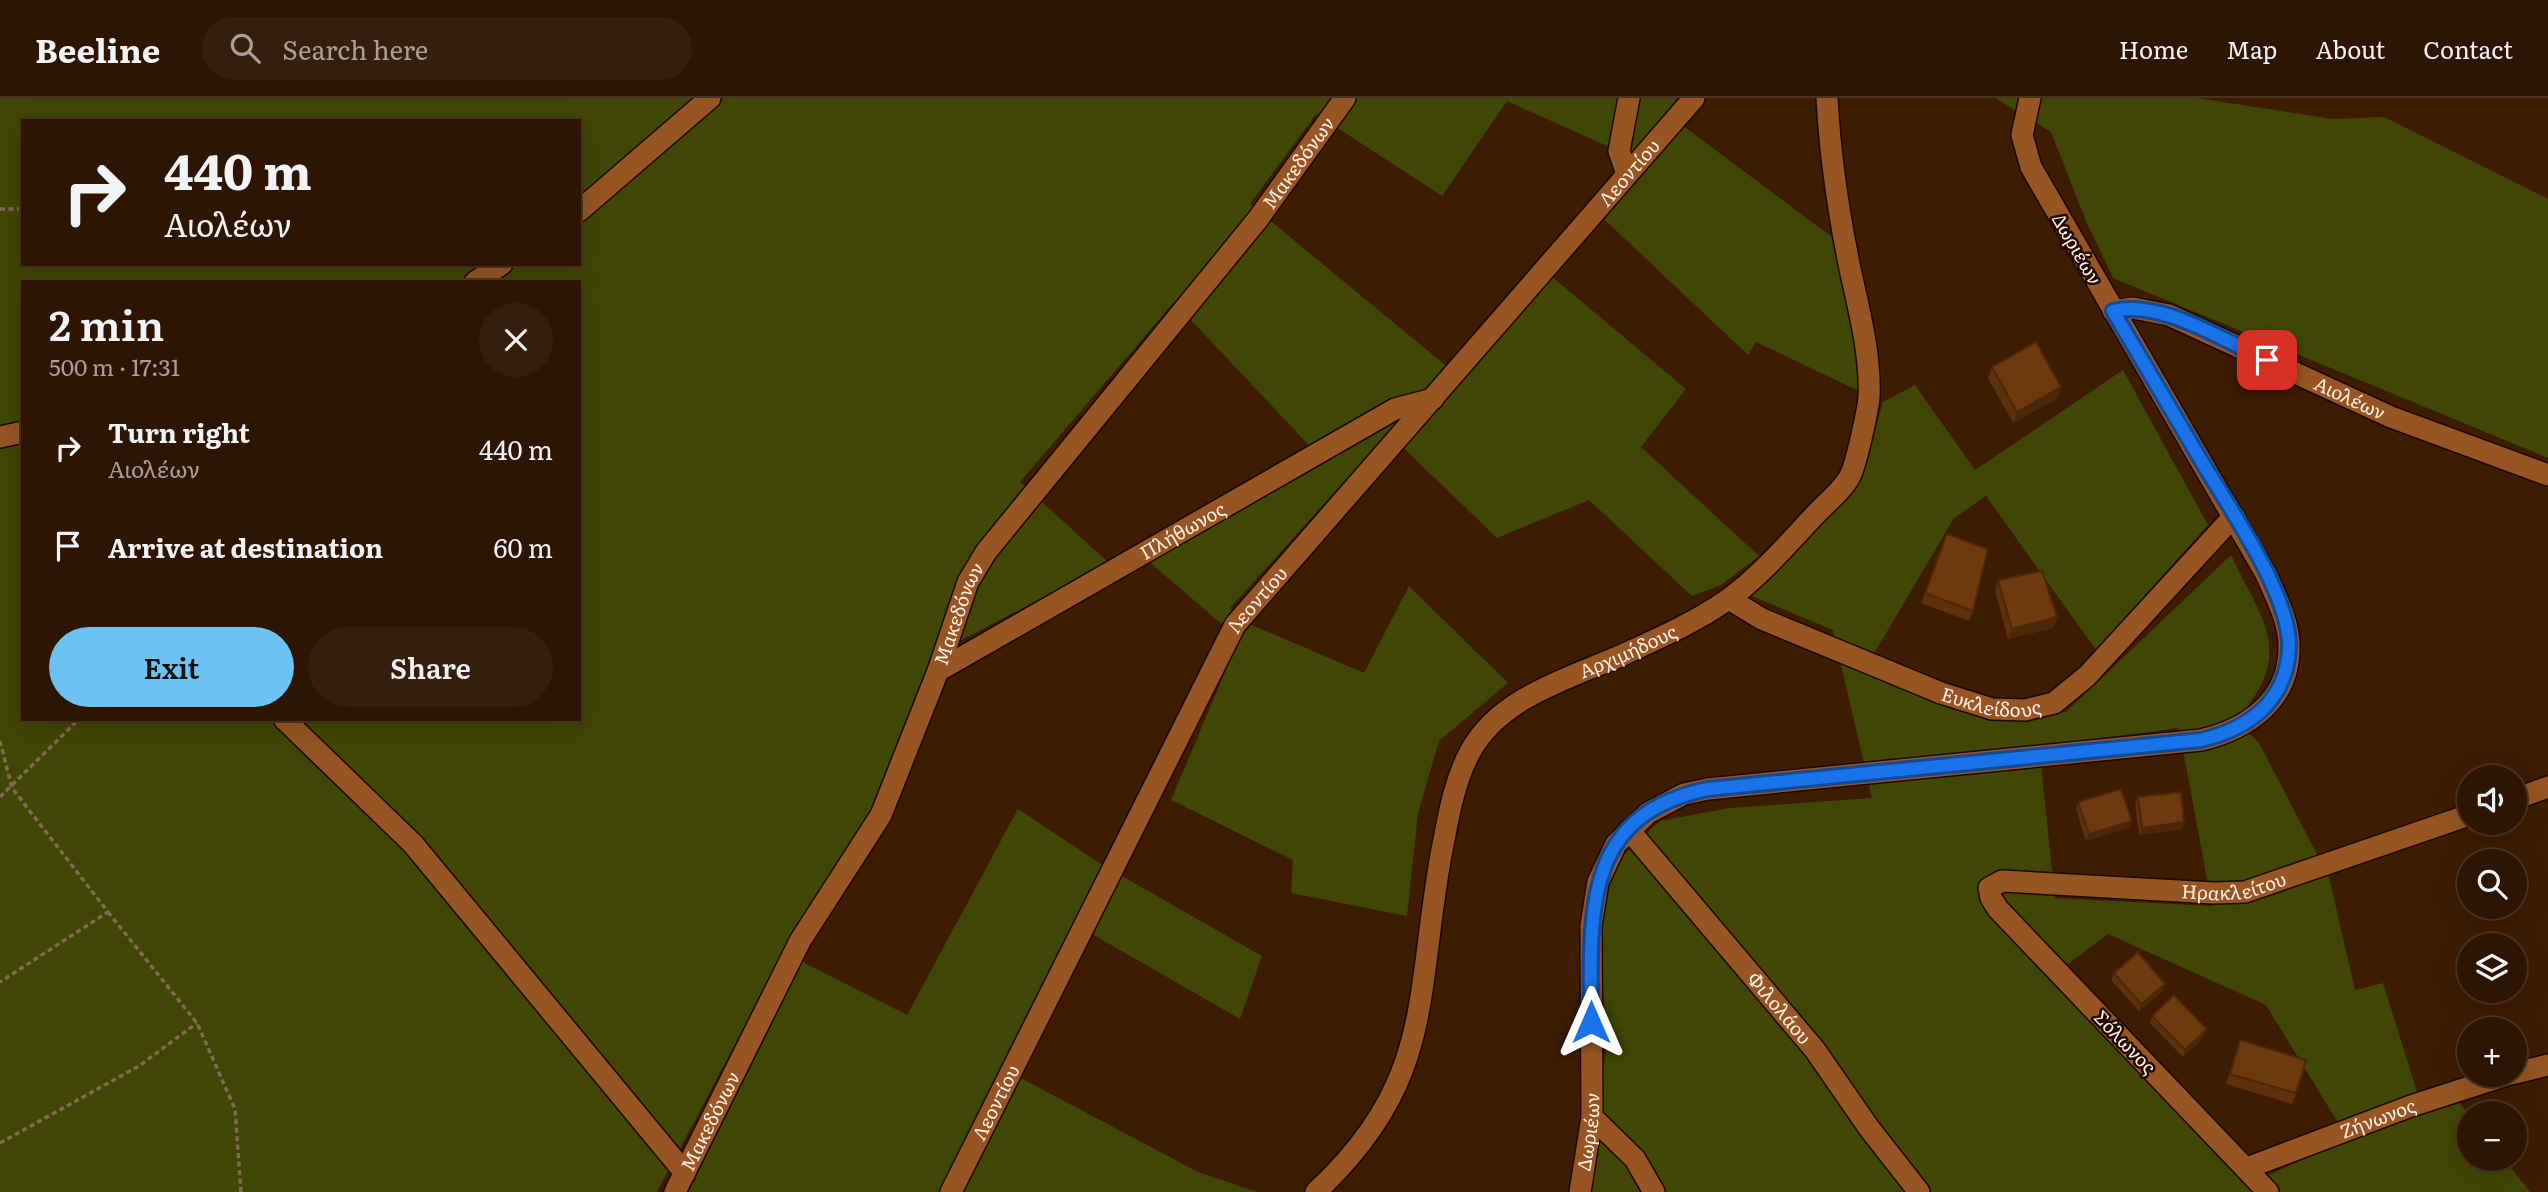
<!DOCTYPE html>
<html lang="en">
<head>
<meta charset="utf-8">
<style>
	:root { --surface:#2e1502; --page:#361e0c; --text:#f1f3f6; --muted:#a79f99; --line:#493424; --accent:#6cc3f3 }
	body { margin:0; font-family:Literata,serif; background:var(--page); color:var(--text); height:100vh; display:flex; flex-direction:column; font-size:26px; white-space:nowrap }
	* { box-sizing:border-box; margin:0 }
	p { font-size:23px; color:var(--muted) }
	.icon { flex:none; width:38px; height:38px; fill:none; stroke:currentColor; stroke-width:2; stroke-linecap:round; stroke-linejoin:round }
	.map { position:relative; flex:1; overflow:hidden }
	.sheet { position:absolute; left:21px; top:182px; width:560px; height:441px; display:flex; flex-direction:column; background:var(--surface); border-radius:0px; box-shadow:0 7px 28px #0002,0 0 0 2px var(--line) }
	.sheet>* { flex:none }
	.banner { position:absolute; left:21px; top:21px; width:560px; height:147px; border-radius:0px; box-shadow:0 7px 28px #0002,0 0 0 2px var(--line); background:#2e1502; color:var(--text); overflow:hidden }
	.fabs { position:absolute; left:2457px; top:667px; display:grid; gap:14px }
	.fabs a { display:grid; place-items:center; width:70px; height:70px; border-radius:50%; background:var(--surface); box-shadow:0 7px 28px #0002,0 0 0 2px var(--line); font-size:35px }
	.pin { position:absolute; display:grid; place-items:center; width:60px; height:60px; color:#fff; margin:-30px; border-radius:14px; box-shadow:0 4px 10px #0006 }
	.me { position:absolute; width:77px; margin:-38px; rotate:0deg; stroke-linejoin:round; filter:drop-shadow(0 0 5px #0008) }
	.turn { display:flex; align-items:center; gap:24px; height:147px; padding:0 28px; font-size:32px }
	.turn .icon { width:91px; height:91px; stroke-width:2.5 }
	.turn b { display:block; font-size:49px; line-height:60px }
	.round { display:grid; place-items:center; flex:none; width:74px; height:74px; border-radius:37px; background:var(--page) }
	.summary { display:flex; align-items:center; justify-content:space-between; height:119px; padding:0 28px }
	h1 { font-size:42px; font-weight:600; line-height:52px }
	.cta { display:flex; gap:14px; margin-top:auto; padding:14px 28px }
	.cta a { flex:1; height:80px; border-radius:42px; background:var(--accent); color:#111; font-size:28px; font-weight:600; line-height:80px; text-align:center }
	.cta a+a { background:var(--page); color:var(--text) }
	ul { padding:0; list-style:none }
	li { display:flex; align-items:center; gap:21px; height:98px; padding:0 28px }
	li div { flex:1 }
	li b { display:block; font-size:26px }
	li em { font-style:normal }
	header { display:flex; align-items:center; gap:42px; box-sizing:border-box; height:98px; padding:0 35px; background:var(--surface); border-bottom:2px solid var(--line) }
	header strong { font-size:33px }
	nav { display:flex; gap:38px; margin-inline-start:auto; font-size:24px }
	.search { width:490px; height:63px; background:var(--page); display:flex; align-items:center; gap:18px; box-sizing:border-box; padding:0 24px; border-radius:38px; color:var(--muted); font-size:26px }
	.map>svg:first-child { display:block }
	.green { fill:#404604; fill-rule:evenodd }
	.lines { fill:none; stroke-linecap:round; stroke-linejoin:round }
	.minor-casing { stroke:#1d0900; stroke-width:24 }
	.path { stroke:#836854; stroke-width:3.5; stroke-dasharray:5 3.5; stroke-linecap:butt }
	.minor { stroke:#965523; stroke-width:21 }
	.wall { fill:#5e310b }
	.shaded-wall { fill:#4c2809 }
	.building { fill:#6d390d; stroke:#4c2809; stroke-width:2 }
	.route-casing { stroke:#114b97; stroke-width:18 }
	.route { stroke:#1a73e8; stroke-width:12 }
	.labels { text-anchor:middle; stroke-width:5; stroke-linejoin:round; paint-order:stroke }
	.street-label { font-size:19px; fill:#feeee4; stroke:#200700 }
</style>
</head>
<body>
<header>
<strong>Beeline</strong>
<div class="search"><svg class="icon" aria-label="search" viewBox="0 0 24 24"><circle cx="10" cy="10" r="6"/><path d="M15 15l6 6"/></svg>Search here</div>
<nav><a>Home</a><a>Map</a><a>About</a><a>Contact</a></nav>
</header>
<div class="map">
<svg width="2548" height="1094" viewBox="0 0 2548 1094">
	<rect width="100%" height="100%" fill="#3d1c02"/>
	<g class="green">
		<path d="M0,0h1677l-11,15 166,124 20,83 7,71 -103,-49 -8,13 -143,-135 32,-49 -30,-25 -100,-45 -65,95 -126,-82 -66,90 212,175 89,-103 135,113 -45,58 118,109 -38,29 -29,11 -103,-96 -92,38 -109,-105 -158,175 17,15 117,50 45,-87 99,97 -69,58 -21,72 -11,103 -116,-23 2,-33 -122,-60 68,-161 -93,-80 174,-102 -146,-155 -154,180 89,81 -178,93 -55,147 -93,149 124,63 111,-206 83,55 161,92 -22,63 -167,-96 -71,145 196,104 59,20h-589l103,-216 -114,216h-657zM23,23h556v143h-556zM23,184h556v437h-556z"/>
		<path d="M1995,0h202l136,21 51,-2 164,82v259l-435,-180 -27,-57 -35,-89z"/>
		<path d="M2123,272l85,155 -112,125 -110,-154 -32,22 -89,151 132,48 69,-5 165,-157c34,71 64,97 5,166l23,22 70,134 26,113 28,-7 40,128 34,-11 12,15v43l35,1 26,33h-947l24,-144 -10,-121 18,-64 45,-42 69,-13 143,-10 -39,-168 -81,-34 -4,-9 117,-123 18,-62 32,-17 60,85zM2179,630l33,178 -157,-8 -16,-152zM2108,836l158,71 82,134 -101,46 -195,-209z"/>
	</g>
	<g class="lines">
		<defs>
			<g id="minor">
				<path d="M1627,76l-8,-23 10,-53"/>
				<path d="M579,113l131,-113"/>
				<path d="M475,184l27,-18"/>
				<path id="s1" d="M2113,213l20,-3 36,7 222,102 157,58"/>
				<path d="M0,339l23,-5"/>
				<path id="s2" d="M1729,501l33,20 179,74 51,16 33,1 29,-7 33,-27 147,-160"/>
				<path id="s3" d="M938,573l457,-262 38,-10"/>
				<path d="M284,621l129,125 272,329"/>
				<path d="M2515,701l33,-12"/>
				<path id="s4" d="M1629,732l186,220 54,78 50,64"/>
				<path d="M2515,975l33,-8"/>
				<path d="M1592,1019l43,42 19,33"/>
				<path id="s5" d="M2247,1070l164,-62 99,-32"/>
				<path id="s6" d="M675,1094l125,-251 81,-126 57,-144 30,-89 18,-30 272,-333 87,-121"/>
				<path id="s7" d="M951,1094l284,-567 459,-527"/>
				<path id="s8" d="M1316,1094c118,-111 99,-192 125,-337 7,-35 12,-71 29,-103 29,-54 97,-73 150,-96 37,-17 74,-33 107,-56 28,-19 64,-59 87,-84 11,-12 29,-26 36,-40 6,-11 18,-66 19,-79 2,-44 -11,-90 -20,-133 -11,-55 -19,-109 -22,-166"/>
				<path id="s9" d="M1580,1094l12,-75 -1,-191 7,-44 18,-38 32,-31 36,-19 24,-5 493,-49c47,-11 89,-40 88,-94 0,-25 -13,-49 -23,-72l-235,-407 -9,-32 8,-37"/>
				<path id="s10" d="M2268,1094l-270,-283 -7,-11 -2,-10 13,-7 212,12 31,-1 224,-77"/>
			</g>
		</defs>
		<use href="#minor" class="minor-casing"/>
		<g class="path">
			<path d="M0,111h23"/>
			<path d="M0,643l12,47 96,124 -108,70"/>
			<path d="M0,699l79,-78"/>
			<path d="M108,814l89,111 38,86 6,83"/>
			<path d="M0,1045l139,-77 58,-43"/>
		</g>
		<use href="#minor" class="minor"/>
	</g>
	<g class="wall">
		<path d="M1992,269l69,20 -3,11 -45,25 -25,-45z"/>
		<path d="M1947,436l26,77 -4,10 -48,-18z"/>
		<path d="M1998,482l56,48 -46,11 -13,-49z"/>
		<path d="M2138,699l44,32 -43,6 -4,-31z"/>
		<path d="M2078,704l51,26 -43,13 -10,-32z"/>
		<path d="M2114,875l51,11 -3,7 -23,20 -28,-31z"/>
		<path d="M2152,918l52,20 -21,21 -33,-34z"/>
		<path d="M2240,942l56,53 -4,11 -66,-20z"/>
	</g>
	<g class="shaded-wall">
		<path d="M2061,289l-3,11 -45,25 4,-11z"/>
		<path d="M2057,519l-3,11 -46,11 4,-10z"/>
		<path d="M2132,723l-3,7 -43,13 3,-7z"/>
		<path d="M2184,724l-2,7 -43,6 3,-7z"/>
		<path d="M2165,886l-3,7 -23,20 2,-7z"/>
		<path d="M2207,931l-3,7 -21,21 2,-7z"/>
	</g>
	<g class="building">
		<path d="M2036,244l25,45 -44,25 -25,-45z"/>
		<path d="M1947,436l41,15 -15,62 -48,-18z"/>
		<path d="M2042,473l15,46 -45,12 -14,-49z"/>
		<path d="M2121,691l11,32 -43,13 -11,-32z"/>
		<path d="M2181,694l3,30 -42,6 -4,-31z"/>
		<path d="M2138,854l27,32 -24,20 -27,-31z"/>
		<path d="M2174,897l33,34 -22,21 -33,-34z"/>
		<path d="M2240,942l66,20 -10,33 -66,-19z"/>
	</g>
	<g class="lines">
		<defs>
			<path id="route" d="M1591,924c0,-103 -12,-207 117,-233l493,-49c47,-11 85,-38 88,-91 3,-51 -60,-142 -87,-187 -29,-50 -59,-100 -89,-151 48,-12 111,30 154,49"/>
		</defs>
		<use href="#route" class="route-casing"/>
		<use href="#route" class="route"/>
	</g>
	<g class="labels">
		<g class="street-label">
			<text dy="7" stroke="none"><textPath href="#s6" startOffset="1213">Μακεδόνων</textPath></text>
			<text dy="7" stroke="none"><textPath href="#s7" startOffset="1234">Λεοντίου</textPath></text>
			<text transform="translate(2077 151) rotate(60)" y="7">Δωριέων</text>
			<text dy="7" stroke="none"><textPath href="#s1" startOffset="256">Αιολέων</textPath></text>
			<text dy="7" stroke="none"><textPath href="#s3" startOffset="282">Πλήθωνος</textPath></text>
			<text dy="7" stroke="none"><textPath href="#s7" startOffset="667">Λεοντίου</textPath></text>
			<text dy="7" stroke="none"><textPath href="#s6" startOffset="646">Μακεδόνων</textPath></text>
			<text dy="7" stroke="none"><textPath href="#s8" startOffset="668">Αρχιμήδους</textPath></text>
			<text dy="7" stroke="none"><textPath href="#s2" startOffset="284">Ευκλείδους</textPath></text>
			<text dy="7" stroke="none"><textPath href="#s10" startOffset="662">Ηρακλείτου</textPath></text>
			<text dy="7" stroke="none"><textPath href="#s4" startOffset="233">Φιλολάου</textPath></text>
			<text transform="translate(2125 944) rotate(46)" y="7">Σόλωνος</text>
			<text dy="7" stroke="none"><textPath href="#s7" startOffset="100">Λεοντίου</textPath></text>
			<text dy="7" stroke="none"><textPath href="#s5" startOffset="140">Ζήνωνος</textPath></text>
			<text dy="7" stroke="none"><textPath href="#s6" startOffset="79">Μακεδόνων</textPath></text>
			<text dy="7" stroke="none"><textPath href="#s9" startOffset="61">Δωριέων</textPath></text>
		</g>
	</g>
</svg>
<div class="fabs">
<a><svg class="icon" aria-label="sound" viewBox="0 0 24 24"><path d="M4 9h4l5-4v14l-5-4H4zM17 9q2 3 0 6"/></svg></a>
<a><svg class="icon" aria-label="search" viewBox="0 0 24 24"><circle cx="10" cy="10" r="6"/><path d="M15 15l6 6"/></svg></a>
<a><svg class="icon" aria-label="layers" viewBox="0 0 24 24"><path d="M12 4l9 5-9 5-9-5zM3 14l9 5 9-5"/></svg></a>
<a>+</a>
<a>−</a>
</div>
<div class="pin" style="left:2267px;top:262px;background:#d93025"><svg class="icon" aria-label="arrive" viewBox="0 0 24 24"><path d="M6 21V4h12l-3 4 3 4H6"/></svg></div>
<svg class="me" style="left:1591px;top:924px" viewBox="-20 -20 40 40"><path d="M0-17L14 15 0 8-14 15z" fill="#1a73e8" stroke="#fff" stroke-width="4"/></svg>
<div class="banner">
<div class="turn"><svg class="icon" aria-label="right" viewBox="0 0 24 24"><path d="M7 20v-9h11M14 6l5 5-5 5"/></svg><div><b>440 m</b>Αιολέων</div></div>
</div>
<section class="sheet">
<div class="summary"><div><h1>2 min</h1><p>500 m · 17:31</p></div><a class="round"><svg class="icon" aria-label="close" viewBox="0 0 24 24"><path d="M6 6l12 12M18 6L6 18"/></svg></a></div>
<ul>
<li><svg class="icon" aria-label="right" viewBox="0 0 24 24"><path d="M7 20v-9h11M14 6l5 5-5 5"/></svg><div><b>Turn right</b><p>Αιολέων</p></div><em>440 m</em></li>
<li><svg class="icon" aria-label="arrive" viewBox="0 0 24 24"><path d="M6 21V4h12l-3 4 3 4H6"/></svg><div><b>Arrive at destination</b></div><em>60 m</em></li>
</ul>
<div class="cta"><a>Exit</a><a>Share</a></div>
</section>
</div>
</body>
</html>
